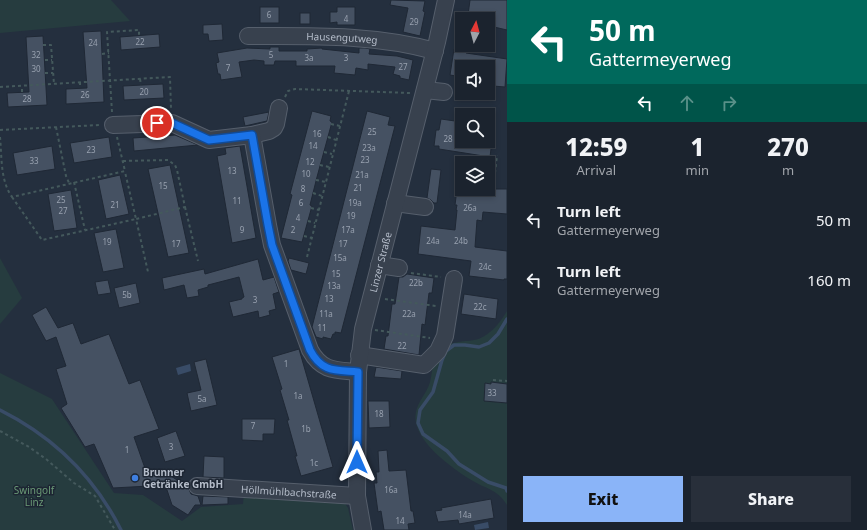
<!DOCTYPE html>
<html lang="en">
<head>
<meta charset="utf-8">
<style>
	:root { --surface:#1b232e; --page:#282f3a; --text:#f1f3f6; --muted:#a0a4aa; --line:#39404a; --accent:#8ab4f8 }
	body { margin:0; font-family:"Noto Sans",sans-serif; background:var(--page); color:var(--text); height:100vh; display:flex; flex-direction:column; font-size:15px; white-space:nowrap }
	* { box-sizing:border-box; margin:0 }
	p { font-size:13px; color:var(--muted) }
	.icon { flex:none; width:22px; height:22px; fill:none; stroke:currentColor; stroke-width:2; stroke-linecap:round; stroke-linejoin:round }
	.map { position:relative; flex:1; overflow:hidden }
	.panel { display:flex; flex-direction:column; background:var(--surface); width:360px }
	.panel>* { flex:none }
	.hud { background:#00695c; color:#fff; overflow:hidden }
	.needle { width:26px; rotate:6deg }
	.buttons { position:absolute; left:455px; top:12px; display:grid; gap:8px }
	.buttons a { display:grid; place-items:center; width:40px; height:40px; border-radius:0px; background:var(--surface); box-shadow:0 2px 6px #0003,0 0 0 1px var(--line); font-size:20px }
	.pin { position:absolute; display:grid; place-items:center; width:34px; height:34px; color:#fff; margin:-17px; border:2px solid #fff; border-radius:50%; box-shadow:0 1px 4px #0007 }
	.me { position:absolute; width:44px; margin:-22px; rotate:0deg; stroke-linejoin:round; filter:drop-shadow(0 0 3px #0008) }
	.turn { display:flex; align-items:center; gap:14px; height:84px; padding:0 16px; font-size:18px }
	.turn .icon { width:52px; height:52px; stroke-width:2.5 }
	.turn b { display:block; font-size:28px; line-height:34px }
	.lanes { display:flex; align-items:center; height:38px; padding:0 16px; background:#0003; justify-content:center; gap:20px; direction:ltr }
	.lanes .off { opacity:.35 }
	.eta { display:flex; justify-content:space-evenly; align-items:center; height:68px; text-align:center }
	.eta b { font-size:24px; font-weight:800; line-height:28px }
	.action { display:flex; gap:8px; margin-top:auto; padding:8px 16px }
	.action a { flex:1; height:46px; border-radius:0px; background:var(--accent); color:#111; font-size:16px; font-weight:800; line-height:46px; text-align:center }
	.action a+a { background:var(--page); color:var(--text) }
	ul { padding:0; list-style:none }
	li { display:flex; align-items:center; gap:12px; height:60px; padding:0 16px }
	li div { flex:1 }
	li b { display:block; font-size:15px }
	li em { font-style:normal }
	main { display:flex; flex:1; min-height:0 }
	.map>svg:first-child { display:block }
	.green { fill:#263c3f }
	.water { fill:#394c67 }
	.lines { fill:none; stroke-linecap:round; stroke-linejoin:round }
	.stream { stroke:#394c67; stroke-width:3.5 }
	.building { fill:#455162; stroke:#1f2835 }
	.minor-casing { stroke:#565f6c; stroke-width:18 }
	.path { stroke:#44595c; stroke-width:2; stroke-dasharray:3 3; stroke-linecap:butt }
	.minor { stroke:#38414e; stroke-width:16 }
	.route-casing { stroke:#114b97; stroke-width:10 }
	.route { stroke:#1a73e8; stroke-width:7 }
	.shop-dot { fill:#3f7fe0; stroke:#1d2633; stroke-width:1.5 }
	.labels { text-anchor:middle; stroke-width:3; stroke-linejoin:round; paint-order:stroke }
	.number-label { font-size:8px; fill:#98a1af }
	.street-label { font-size:10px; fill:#b4bcc9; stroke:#1d2633 }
	.poi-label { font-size:10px; font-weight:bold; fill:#b4bcc9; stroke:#1d2633; text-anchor:start }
	.park-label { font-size:10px; fill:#6b9a76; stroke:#1d2633 }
</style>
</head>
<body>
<main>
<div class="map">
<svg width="507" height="530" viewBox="0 0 507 530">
	<rect width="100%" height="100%" fill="#242f3e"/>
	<g class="green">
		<path d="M0,0h111l19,21 -130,12z"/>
		<path d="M0,258l22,40 -22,26z"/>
		<path d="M507,311v194c-10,-16 -19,-15 -34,-24 -20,-12 -63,-42 -57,-69 2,-11 11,-19 14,-30 3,-11 2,-25 12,-34 9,-7 21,-6 32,-8 14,-2 26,-17 33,-29z"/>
		<path d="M0,373l52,26 62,94 29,2 39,26 19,-14 42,-3 1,-11 100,9 4,6 5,22h-353z"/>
	</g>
	<g class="water">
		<path d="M190,364l1,7 -13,4 -2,-7z"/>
		<path d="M488,522l1,6 -14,2 -1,-5z"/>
	</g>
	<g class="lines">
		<g class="stream">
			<path d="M507,319l-9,15 -9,9 -10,4 -14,-2h-11l-8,6 -4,9 -9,32 -13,18 -2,13 5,11 24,17 12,13 29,18 18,6 1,3"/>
			<path d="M0,410c54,27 94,66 121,120"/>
		</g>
	</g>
	<g class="building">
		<path d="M391,0l34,1 -2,10 2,1 -5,24 -17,-4 5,-24 -18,-3z"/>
		<path d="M470,0h37v30l-13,-3 1,-2 -6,-1 -1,-5h-18l1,-4h-3z"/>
		<rect x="260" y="7" width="19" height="16"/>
		<path d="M337,7h18v18h-18v-3l-7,1v-11h7z"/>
		<rect x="300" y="13" width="10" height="11"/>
		<path d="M222,24l1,16 -14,1 -1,-7h-5v-9z"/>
		<path d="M101,31l3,71 -38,2v-15l21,-1 -4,-56z"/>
		<path d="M159,34l1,13 -39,3 -1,-13z"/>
		<path d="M43,36l4,69 -39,2 -1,-14 22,-1 -3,-55z"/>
		<path d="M270,47h9v4h28v-2l15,-1v1l37,4v-5h6l5,1 -1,5 28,2 16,4 -4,20 -9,-2v-2l-7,-2 2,-7 -27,-3v6l-12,-2 -1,7 -21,-2 1,-7h-39v-5h-21l-1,4h-10v-4l-10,-1 -15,2 3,15 -21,3 -1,-6h-2l-2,-11 3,-1 -2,-9 30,-5 23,1z"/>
		<path d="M454,49l13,1 -1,3 41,6 -2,28 -12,-1 1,-3 -6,-1v-15h-26v10l-12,-2z"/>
		<path d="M163,84l1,14 -40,2 -1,-14z"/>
		<path d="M312,111l19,5 -1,5 2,1 -15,55 -7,28 2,1 -10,36 -21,-4 11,-43 -2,-1z"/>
		<path d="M367,111l23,6 -2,8 7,1 -54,207 -6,-1v2h-2l-2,5 -8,-2v2l-7,-2 -4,-10z"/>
		<path d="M269,112l-2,9 -22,5 -2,-9z"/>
		<path d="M441,119l21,3v19h30l-2,16 -51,-8v-3h-5l2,-16h3z"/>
		<path d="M175,135l23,10 -64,6 -1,-13z"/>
		<path d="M109,137l3,20 -38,6 -4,-20z"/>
		<path d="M52,146l3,23 -38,6 -4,-22z"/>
		<path d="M240,146l16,92 -24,5 -15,-87 9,-2 -1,-6z"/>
		<path d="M170,165l19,88 -21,4 -20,-88z"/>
		<path d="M431,169l10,1 -4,33h-3l-3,-3 -4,-2z"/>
		<path d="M120,175l9,39 -23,5 -8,-39z"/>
		<path d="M457,189h50v25l-24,-2 -1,9 -5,-1 -2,27 32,4v28h-3v1l-35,-4 2,-15 -53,-7 3,-28 34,4 2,-20h-1l1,-5h-2z"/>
		<path d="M71,190l6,38 -23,3 -6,-37z"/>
		<path d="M116,229l8,39 -21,4 -9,-39z"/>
		<path d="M289,258l20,5 -3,11 -15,-4 -3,-9z"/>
		<path d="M258,259l5,21 11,-3 5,15 -6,2 3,15 -7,2 1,4 -11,3 -1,-7 -25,6 -4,-15 13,-3v-1l2,-1 -5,-20 -31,8v2l-10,3 1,6 -12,2 -3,-13 -20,5 -2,-12 42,-9 1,5z"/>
		<path d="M407,274l27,4 -2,15h-3l-4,32 -3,-1 -3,31 -35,-6 2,-13h2l4,-32h3l4,-27h4z"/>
		<path d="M108,280l3,13 -13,2 -3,-13z"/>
		<path d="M136,283l4,20 -21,5 -5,-20z"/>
		<path d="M464,294l34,5 -2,20 -35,-5z"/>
		<path d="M46,307l12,21 15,-5 8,21 28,-10 20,50 11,-4 19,49 -25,8 12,34 14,-2 28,18 3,7 7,2 3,9h-6l-7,10 -16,-10 -5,-15 -6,-3 -11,1 -1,-2 -36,2 -19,-44 -9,3 -24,-39 6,-4 -11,-35 10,-3 -10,-29 -10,4 -14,-26z"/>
		<path d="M299,349l34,118 -32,9 -6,-20h2l-10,-36h2l-9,-30 2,-1 -10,-32z"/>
		<path d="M206,359l11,46 -26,6 -4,-18 14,-3 -7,-28z"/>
		<path d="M376,367l26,4 -1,8 -27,-2z"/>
		<path d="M491,382l16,2v19l-23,-2 1,-18 6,1z"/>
		<path d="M368,401h21l1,26 -21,1z"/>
		<path d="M242,419h33l-1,15h-11v7l-21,-1z"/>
		<path d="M176,431l9,25 -20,6 -8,-24z"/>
		<path d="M387,450l2,21 17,-1 5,41h2l2,12 -7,1 1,6h-25l-3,-19 -3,1 -4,-29h3l-1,-11h3l-1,-21z"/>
		<path d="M204,456l20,1v21l-21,-1z"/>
		<path d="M203,496l25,1v7l-26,1z"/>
		<path d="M491,499l3,19 -35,6 -1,-4 -20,2 -3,-11 7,-1 -1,-2z"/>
	</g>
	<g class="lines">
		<defs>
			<g id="minor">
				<path id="s1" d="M248,36c63,0 126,-2 187,15"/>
				<path d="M425,90l19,2"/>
				<path d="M113,125l59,-2 37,17 43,-5 17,-4 5,-3 2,-4 3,-16"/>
				<path d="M252,135l16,90 4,20 38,105c12,22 26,20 48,22"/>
				<path d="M395,203l30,4"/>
				<path d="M379,265l20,3"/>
				<path d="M359,355l65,10 14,-14 7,-15 9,-57"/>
				<path id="s2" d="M197,486l160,10"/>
				<path id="s3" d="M363,530l-6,-34 1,-124 5,-43 74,-287 9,-42"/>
			</g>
		</defs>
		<use href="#minor" class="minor-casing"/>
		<g class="path">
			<path d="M43,45h8l3,39"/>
			<path d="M102,54l7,-1"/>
			<path d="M45,60h7"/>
			<path d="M45,73h8"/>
			<path d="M140,79l1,6"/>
			<path d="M80,82v6"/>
			<path d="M0,87l170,-10 1,32"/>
			<path d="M22,92v-6"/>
			<path d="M285,97l3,-6 7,-2 115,4"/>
			<path d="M112,112l-5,-80 32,-2v5"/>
			<path d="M331,124l9,2"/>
			<path d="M56,127l10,49 3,7"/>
			<path d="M0,130l100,-5"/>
			<path d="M0,137c2,20 0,43 12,60l113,-26 -8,-34"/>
			<path d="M328,137l8,3"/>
			<path d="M324,152l8,2"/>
			<path d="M123,161l45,-1 7,5 2,5 8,37 -49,12 12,53"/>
			<path d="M320,165l9,2"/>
			<path d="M495,173l2,-18"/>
			<path d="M316,180l10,2"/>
			<path d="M74,182l11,48"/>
			<path d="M313,193l9,3"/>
			<path d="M12,197l30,43 94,-21 -11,-47"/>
			<path d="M185,207l13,54"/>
			<path d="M311,208l8,2"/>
			<path d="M308,221l7,2"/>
			<path d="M304,236l8,2"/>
			<path d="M307,257l42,-166"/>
			<path d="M411,273l30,4"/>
			<path d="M385,299l51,7"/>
			<path d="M375,330l55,8"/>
			<path d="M493,380l14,1"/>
			<path d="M0,431l29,16 17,12 28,24 21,13 20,34"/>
		</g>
		<use href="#minor" class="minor"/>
	</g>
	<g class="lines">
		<defs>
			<path id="route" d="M157,123h15l37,17 43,-5 16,90 4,20 38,105c12,23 26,20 48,22l-1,90"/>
		</defs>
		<use href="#route" class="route-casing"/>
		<use href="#route" class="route"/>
	</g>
	<circle class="shop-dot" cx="135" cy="478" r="4"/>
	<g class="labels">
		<g class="number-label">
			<text x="269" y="18">6</text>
			<text x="346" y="22">4</text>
			<text x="414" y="25">29</text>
			<text x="140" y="45">22</text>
			<text x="93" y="46">24</text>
			<text x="36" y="58">32</text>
			<text x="271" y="58">5</text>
			<text x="309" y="61">3a</text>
			<text x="346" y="61">3</text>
			<text x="403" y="70">27</text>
			<text x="228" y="71">7</text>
			<text x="36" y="72">30</text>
			<text x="144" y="95">20</text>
			<text x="85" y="98">26</text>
			<text x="27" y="102">28</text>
			<text x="372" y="135">25</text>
			<text x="317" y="137">16</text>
			<text x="448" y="142">28</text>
			<text x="313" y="149">14</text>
			<text x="369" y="151">23a</text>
			<text x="91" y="153">23</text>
			<text x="365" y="163">23</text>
			<text x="34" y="164">33</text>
			<text x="310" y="165">12</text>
			<text x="232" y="174">13</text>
			<text x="306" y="177">10</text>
			<text x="362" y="178">21a</text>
			<text x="163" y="189">15</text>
			<text x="358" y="191">21</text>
			<text x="303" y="192">8</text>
			<text x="61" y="203">25</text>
			<text x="237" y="204">11</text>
			<text x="301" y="206">6</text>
			<text x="355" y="206">19a</text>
			<text x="115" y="208">21</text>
			<text x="470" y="211">26a</text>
			<text x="63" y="214">27</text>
			<text x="351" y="219">19</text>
			<text x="298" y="221">4</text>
			<text x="242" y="233">9</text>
			<text x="293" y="233">2</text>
			<text x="348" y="233">17a</text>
			<text x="433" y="244">24a</text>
			<text x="461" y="244">24b</text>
			<text x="107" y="245">19</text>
			<text x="176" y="247">17</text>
			<text x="343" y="247">17</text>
			<text x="340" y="261">15a</text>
			<text x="485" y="270">24c</text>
			<text x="336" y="277">15</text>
			<text x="416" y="286">22b</text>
			<text x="334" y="289">13a</text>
			<text x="127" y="298">5b</text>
			<text x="329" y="302">13</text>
			<text x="255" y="303">3</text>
			<text x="480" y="310">22c</text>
			<text x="326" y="317">11a</text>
			<text x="409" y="317">22a</text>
			<text x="322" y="331">11</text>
			<text x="402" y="349">22</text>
			<text x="286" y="367">1</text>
			<text x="492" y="396">33</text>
			<text x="298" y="399">1a</text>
			<text x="202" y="402">5a</text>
			<text x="379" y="417">18</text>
			<text x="253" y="429">7</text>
			<text x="306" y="432">1b</text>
			<text x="171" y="450">3</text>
			<text x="127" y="453">1</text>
			<text x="314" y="466">1c</text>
			<text x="391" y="493">16a</text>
			<text x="465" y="518">14a</text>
			<text x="400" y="524">14</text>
		</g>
		<g class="street-label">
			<text dy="4" stroke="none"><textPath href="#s1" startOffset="94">Hausengutweg</textPath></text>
			<text dy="4" stroke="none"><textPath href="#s3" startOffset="271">Linzer Straße</textPath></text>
			<text dy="4" stroke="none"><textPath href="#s2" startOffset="92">Höllmühlbachstraße</textPath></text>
		</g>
		<g class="poi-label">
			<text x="143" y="476">Brunner<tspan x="143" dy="12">Getränke GmbH</tspan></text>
		</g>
		<g class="park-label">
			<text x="34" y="494">Swingolf<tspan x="34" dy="12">Linz</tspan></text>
		</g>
	</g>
</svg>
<div class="buttons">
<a><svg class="needle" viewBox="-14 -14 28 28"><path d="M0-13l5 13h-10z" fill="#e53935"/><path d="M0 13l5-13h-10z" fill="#a0a4aa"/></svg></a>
<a><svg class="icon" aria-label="sound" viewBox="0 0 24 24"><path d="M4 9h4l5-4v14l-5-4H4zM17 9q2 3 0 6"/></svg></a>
<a><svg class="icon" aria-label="search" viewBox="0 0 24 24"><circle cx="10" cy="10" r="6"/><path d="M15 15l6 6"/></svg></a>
<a><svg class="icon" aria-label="layers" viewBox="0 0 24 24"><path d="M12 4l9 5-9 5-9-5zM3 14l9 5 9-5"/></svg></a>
</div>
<div class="pin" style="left:157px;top:123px;background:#d93025"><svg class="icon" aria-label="arrive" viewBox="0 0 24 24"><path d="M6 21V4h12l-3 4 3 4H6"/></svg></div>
<svg class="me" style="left:357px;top:462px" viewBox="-20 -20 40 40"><path d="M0-17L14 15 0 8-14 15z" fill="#1a73e8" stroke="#fff" stroke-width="4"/></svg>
</div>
<section class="panel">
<div class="hud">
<div class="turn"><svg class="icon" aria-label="left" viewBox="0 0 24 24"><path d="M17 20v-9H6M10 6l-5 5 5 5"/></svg><div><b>50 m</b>Gattermeyerweg</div></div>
<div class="lanes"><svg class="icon" aria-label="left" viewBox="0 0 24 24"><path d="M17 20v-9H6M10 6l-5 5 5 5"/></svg><svg class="icon off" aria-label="ahead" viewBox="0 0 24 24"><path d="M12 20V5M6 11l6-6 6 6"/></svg><svg class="icon off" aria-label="right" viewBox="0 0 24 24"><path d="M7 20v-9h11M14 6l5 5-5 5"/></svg></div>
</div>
<div class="eta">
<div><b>12:59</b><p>Arrival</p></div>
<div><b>1</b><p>min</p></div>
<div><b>270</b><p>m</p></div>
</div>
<ul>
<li><svg class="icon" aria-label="left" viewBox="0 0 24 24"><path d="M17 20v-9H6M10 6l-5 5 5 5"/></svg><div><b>Turn left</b><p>Gattermeyerweg</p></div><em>50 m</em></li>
<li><svg class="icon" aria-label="left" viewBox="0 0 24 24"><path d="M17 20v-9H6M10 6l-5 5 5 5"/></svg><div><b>Turn left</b><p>Gattermeyerweg</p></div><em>160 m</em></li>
</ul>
<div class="action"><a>Exit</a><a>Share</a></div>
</section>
</main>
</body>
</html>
